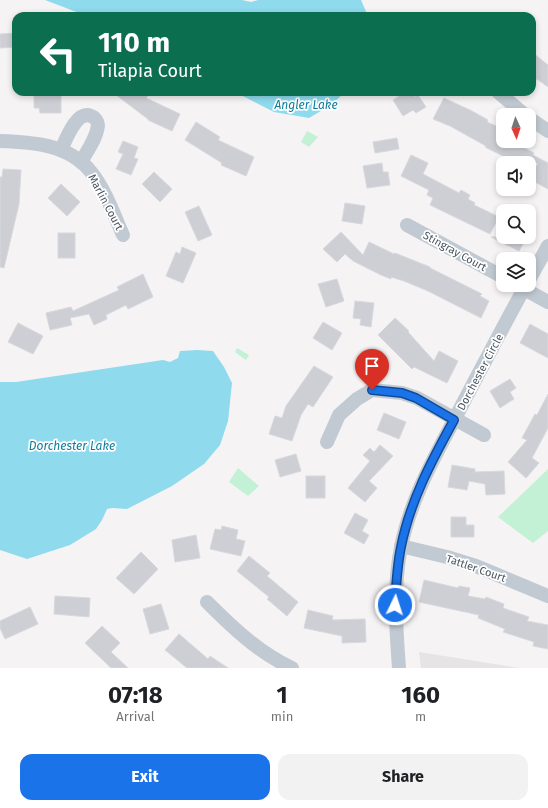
<!DOCTYPE html>
<html lang="en">
<head>
<meta charset="utf-8">
<style>
	:root { --surface:#fff; --page:#f2f2f2; --text:#202124; --muted:#757577; --accent:#1a73e8 }
	body { margin:0; font-family:"Fira Sans",sans-serif; background:var(--page); color:var(--text); height:100vh; display:flex; flex-direction:column; font-size:15px; white-space:nowrap }
	* { box-sizing:border-box; margin:0 }
	p { font-size:13px; color:var(--muted) }
	.icon { flex:none; width:22px; height:22px; fill:none; stroke:currentColor; stroke-width:2; stroke-linecap:round; stroke-linejoin:round }
	.map { position:relative; height:668px; overflow:hidden }
	.details { display:flex; flex-direction:column; background:var(--surface); flex:1 }
	.details>* { flex:none }
	.hud { position:absolute; left:12px; top:12px; width:524px; height:84px; border-radius:12px; box-shadow:0 2px 6px #0003; background:#0b6e4f; color:#fff; overflow:hidden }
	.needle { width:26px; rotate:177deg }
	.controls { position:absolute; left:496px; top:108px; display:grid; gap:8px }
	.controls a { display:grid; place-items:center; width:40px; height:40px; border-radius:8px; background:var(--surface); box-shadow:0 2px 6px #0003; font-size:20px }
	.pin { position:absolute; display:grid; place-items:center; width:34px; height:34px; color:#fff; margin:-41px -17px; border-radius:50% 50% 50% 0; rotate:-45deg; box-shadow:0 0 4px #0007 }
	.pin .icon { rotate:45deg }
	.me { position:absolute; width:44px; margin:-22px; rotate:4deg; stroke-linejoin:round; filter:drop-shadow(0 0 3px #0008) }
	.turn { display:flex; align-items:center; gap:14px; height:84px; padding:0 20px; font-size:18px }
	.turn .icon { width:52px; height:52px; stroke-width:2.5 }
	.turn b { display:block; font-size:28px; line-height:34px }
	.eta { display:flex; justify-content:space-evenly; align-items:center; height:68px; text-align:center }
	.eta b { font-size:24px; font-weight:700; line-height:28px }
	.primary-button { display:flex; gap:8px; margin-top:auto; padding:8px 20px }
	.primary-button a { flex:1; height:46px; border-radius:12px; background:var(--accent); color:#fff; font-size:16px; font-weight:700; line-height:46px; text-align:center }
	.primary-button a+a { background:var(--page); color:var(--text) }
	.map>svg:first-child { display:block }
	.education { fill:#e6e4e5 }
	.green { fill:#c3f1d5 }
	.water { fill:#90daee }
	.building { fill:#cdcfd5; stroke:#d7d9de }
	.lines { fill:none; stroke-linecap:round; stroke-linejoin:round }
	.minor { stroke:#c1cad2; stroke-width:14 }
	.route-casing { stroke:#114b97; stroke-width:10 }
	.route { stroke:#1a73e8; stroke-width:7 }
	.labels { text-anchor:middle; stroke-width:3.5; stroke-linejoin:round; paint-order:stroke }
	.street-label { font-size:11px; fill:#4a5661; stroke:#fff }
	.water-label { font-size:12px; font-style:italic; fill:#0c7c9b; stroke:#fff }
</style>
</head>
<body>
<div class="map">
<svg width="548" height="668" viewBox="0 0 548 668">
	<rect width="100%" height="100%" fill="#f5f3f3"/>
	<path class="education" d="M419,652l100,16h-98z"/>
	<g class="green">
		<path d="M307,131l11,6 -9,10 -8,-5z"/>
		<path d="M237,348l12,7 -3,5 -11,-8z"/>
		<path d="M238,468l21,18 -11,10 -19,-14z"/>
		<path d="M548,469v62l-15,12 -35,-26z"/>
	</g>
	<g class="water">
		<path d="M45,0h197l9,2 7,-2h103l7,16h-281z"/>
		<path d="M235,92h110l-14,13 -22,13 -35,-6z"/>
		<path d="M197,350l16,1 11,16 8,16 -4,38 -8,24 -16,19 -32,22 -45,23c-7,0 -13,-2 -20,0l-5,11 -6,9 -26,16 -43,14 -27,-9v-168h16l147,-22 7,2 8,-4 2,-7z"/>
	</g>
	<g class="building">
		<path d="M16,33v14l-16,1v-14z"/>
		<path d="M532,52l16,13v22l-11,-8 -5,7z"/>
		<path d="M112,92h39l-5,6 34,16 -8,17 -24,-11v-1z"/>
		<path d="M406,92h6l3,5 3,-2 8,12 -10,6 -3,-3 -10,6 -10,-16z"/>
		<path d="M34,95h27v18h-21l-1,-5h-5z"/>
		<path d="M444,98l28,13 16,9 -1,2 16,7v12h8l23,12 -1,2 15,8v26l-15,-8 3,-5 -4,-2 6,-11h-30l1,-4 -24,-12 1,-1 -36,-20 -17,-7z"/>
		<path d="M196,122l24,15 -2,3 36,17 -8,19 -25,-11 1,-2 -37,-23z"/>
		<path d="M397,138l2,11 -24,4 -2,-11z"/>
		<path d="M123,141l15,6 -4,11 4,1 -7,16 -15,-6 7,-15 -5,-2z"/>
		<path d="M411,155l17,8 -5,11 36,19 2,-3 9,5 -2,4 7,4 -1,2 25,12 -9,17 -60,-29 3,-7 -6,-3 2,-5 -28,-14z"/>
		<path d="M382,163l1,9h5l2,13 -23,3 -4,-22z"/>
		<path d="M3,169l18,1 -2,34 -15,64 -4,-1v-90h2z"/>
		<path d="M154,172l18,17 -12,13 -18,-18z"/>
		<path d="M61,184l19,18 -13,14 -19,-18z"/>
		<path d="M345,203l20,3 -3,18 -20,-3z"/>
		<path d="M199,206l13,29 -14,6 -13,-29z"/>
		<path d="M341,232l22,23 6,-13 25,12 1,-1 35,14v1l52,26 -2,2 9,5 -8,17 -53,-27 -24,-10 -13,-4v2l-10,-4 -28,-14 -8,-7 -8,8 -14,-13z"/>
		<rect x="58" y="233" width="17" height="25"/>
		<path d="M491,237h36l-8,14z"/>
		<path d="M182,247l14,6 -13,30 -17,-7 10,-24 4,2z"/>
		<path d="M143,274l10,23 -25,12 -2,-4 -20,10 1,4 -13,6 -5,-11 -19,4 2,7 -22,5 -4,-17 25,-6 2,4 46,-21 -2,-3z"/>
		<path d="M337,279l7,22 -18,6 -8,-23z"/>
		<path d="M355,301l19,2 -3,24 -11,-2 1,-6 -8,-1z"/>
		<path d="M395,318l14,13 -1,1 26,29 5,-10 19,10 -11,22 -33,-16 -2,2 -34,-34z"/>
		<path d="M323,322l19,11 -10,17 -19,-12z"/>
		<path d="M18,323l25,13 -10,18 -25,-12z"/>
		<path d="M530,324l18,10v24l-28,-15z"/>
		<path d="M314,366l19,11 -20,30 -5,-3 -7,11 -9,26 -23,-7 6,-18 7,2 4,-12z"/>
		<path d="M510,379l6,9 -6,4 4,7 -14,9 -10,-17z"/>
		<path d="M548,394v34l-16,30 7,5 -13,15 -18,-16 19,-22 -5,-2 13,-24 2,1z"/>
		<path d="M384,413l22,9 -7,17 -22,-9z"/>
		<path d="M380,445l13,11 -24,25 8,7 -12,14 -17,-14 22,-27 -7,-6 7,-7 4,4z"/>
		<path d="M296,454l5,17 -21,6 -5,-17z"/>
		<path d="M452,465l23,4v3l29,-1 1,23 -19,1 -1,-11 -16,-3 -2,9 -19,-3z"/>
		<rect x="306" y="476" width="19" height="22"/>
		<path d="M355,513l13,7 -6,11 7,4 -5,9 -20,-11z"/>
		<path d="M451,517h15v8h8v12h-23z"/>
		<path d="M222,526l16,4 -2,9 9,2 -4,15 -31,-7 5,-20 6,1z"/>
		<path d="M196,535l4,23 -25,4 -3,-22z"/>
		<path d="M141,552l17,17 -24,25 -18,-16z"/>
		<path d="M249,556l21,17 -3,3 31,26 -11,14 -20,-17 2,-2 -32,-26z"/>
		<path d="M424,580l34,8 1,-2 11,2 -2,8 17,3 1,-2 18,7 -1,4 26,9 -2,4 21,4v24l-15,-3 1,-4 -31,-10 2,-3 -27,-11 1,-3 -60,-13z"/>
		<path d="M55,596l35,2 -1,19 -35,-3z"/>
		<path d="M161,604l8,25 -19,5 -7,-25z"/>
		<path d="M30,607l8,17 -33,15 -5,-11v-7z"/>
		<path d="M308,610l25,6 -1,4 33,-1 1,23 -24,1v-7l-38,-8z"/>
		<path d="M102,626l18,17 -9,9 17,16h-17l-26,-25z"/>
		<path d="M179,634l29,25 2,-3 18,12h-41l-22,-18z"/>
	</g>
	<g class="lines">
		<g class="minor">
			<path d="M498,92l27,23"/>
			<path d="M529,118l19,13"/>
			<path d="M0,141c32,1 69,3 91,31 14,17 23,43 32,63"/>
			<path d="M61,150c5,-10 15,-40 30,-34 4,1 7,6 7,9 -1,13 -11,26 -17,37"/>
			<path d="M407,225l96,52"/>
			<path d="M529,280l19,-34"/>
			<path d="M517,285l31,17"/>
			<path d="M327,442l12,-27 18,-16 15,-9 30,3 15,5 67,37"/>
			<path d="M401,546l46,11 29,9 72,30"/>
			<path d="M207,602c25,25 52,51 85,66"/>
			<path d="M399,668c-3,-40 -6,-81 2,-121 10,-51 37,-96 61,-142 21,-40 42,-80 64,-120"/>
		</g>
	</g>
	<g class="lines">
		<defs>
			<path id="route" d="M372,390l30,3 14,5 38,22c-22,40 -44,81 -53,127 -4,19 -5,39 -6,58"/>
		</defs>
		<use href="#route" class="route-casing"/>
		<use href="#route" class="route"/>
	</g>
	<g class="labels">
		<g class="street-label">
			<text transform="translate(106 202) rotate(62)" y="4">Marlin Court</text>
			<text transform="translate(455 251) rotate(29)" y="4">Stingray Court</text>
			<text transform="translate(480 372) rotate(-62)" y="4">Dorchester Circle</text>
			<text transform="translate(476 568) rotate(19)" y="4">Tattler Court</text>
		</g>
		<g class="water-label">
			<text x="306" y="109">Angler Lake</text>
			<text x="72" y="450">Dorchester Lake</text>
		</g>
	</g>
</svg>
<div class="controls">
<a><svg class="needle" viewBox="-14 -14 28 28"><path d="M0-13l5 13h-10z" fill="#e53935"/><path d="M0 13l5-13h-10z" fill="#757577"/></svg></a>
<a><svg class="icon" aria-label="sound" viewBox="0 0 24 24"><path d="M4 9h4l5-4v14l-5-4H4zM17 9q2 3 0 6"/></svg></a>
<a><svg class="icon" aria-label="search" viewBox="0 0 24 24"><circle cx="10" cy="10" r="6"/><path d="M15 15l6 6"/></svg></a>
<a><svg class="icon" aria-label="layers" viewBox="0 0 24 24"><path d="M12 4l9 5-9 5-9-5zM3 14l9 5 9-5"/></svg></a>
</div>
<div class="pin" style="left:372px;top:390px;background:#d93025"><svg class="icon" aria-label="arrive" viewBox="0 0 24 24"><path d="M6 21V4h12l-3 4 3 4H6"/></svg></div>
<svg class="me" style="left:395px;top:605px" viewBox="-20 -20 40 40"><circle r="17" fill="#1a73e8" stroke="#fff" stroke-width="3"/><path d="M0-11L8 9 0 5-8 9z" fill="#fff"/></svg>
<div class="hud">
<div class="turn"><svg class="icon" aria-label="left" viewBox="0 0 24 24"><path d="M17 20v-9H6M10 6l-5 5 5 5"/></svg><div><b>110 m</b>Tilapia Court</div></div>
</div>
</div>
<section class="details">
<div class="eta">
<div><b>07:18</b><p>Arrival</p></div>
<div><b>1</b><p>min</p></div>
<div><b>160</b><p>m</p></div>
</div>
<div class="primary-button"><a>Exit</a><a>Share</a></div>
</section>
</body>
</html>
